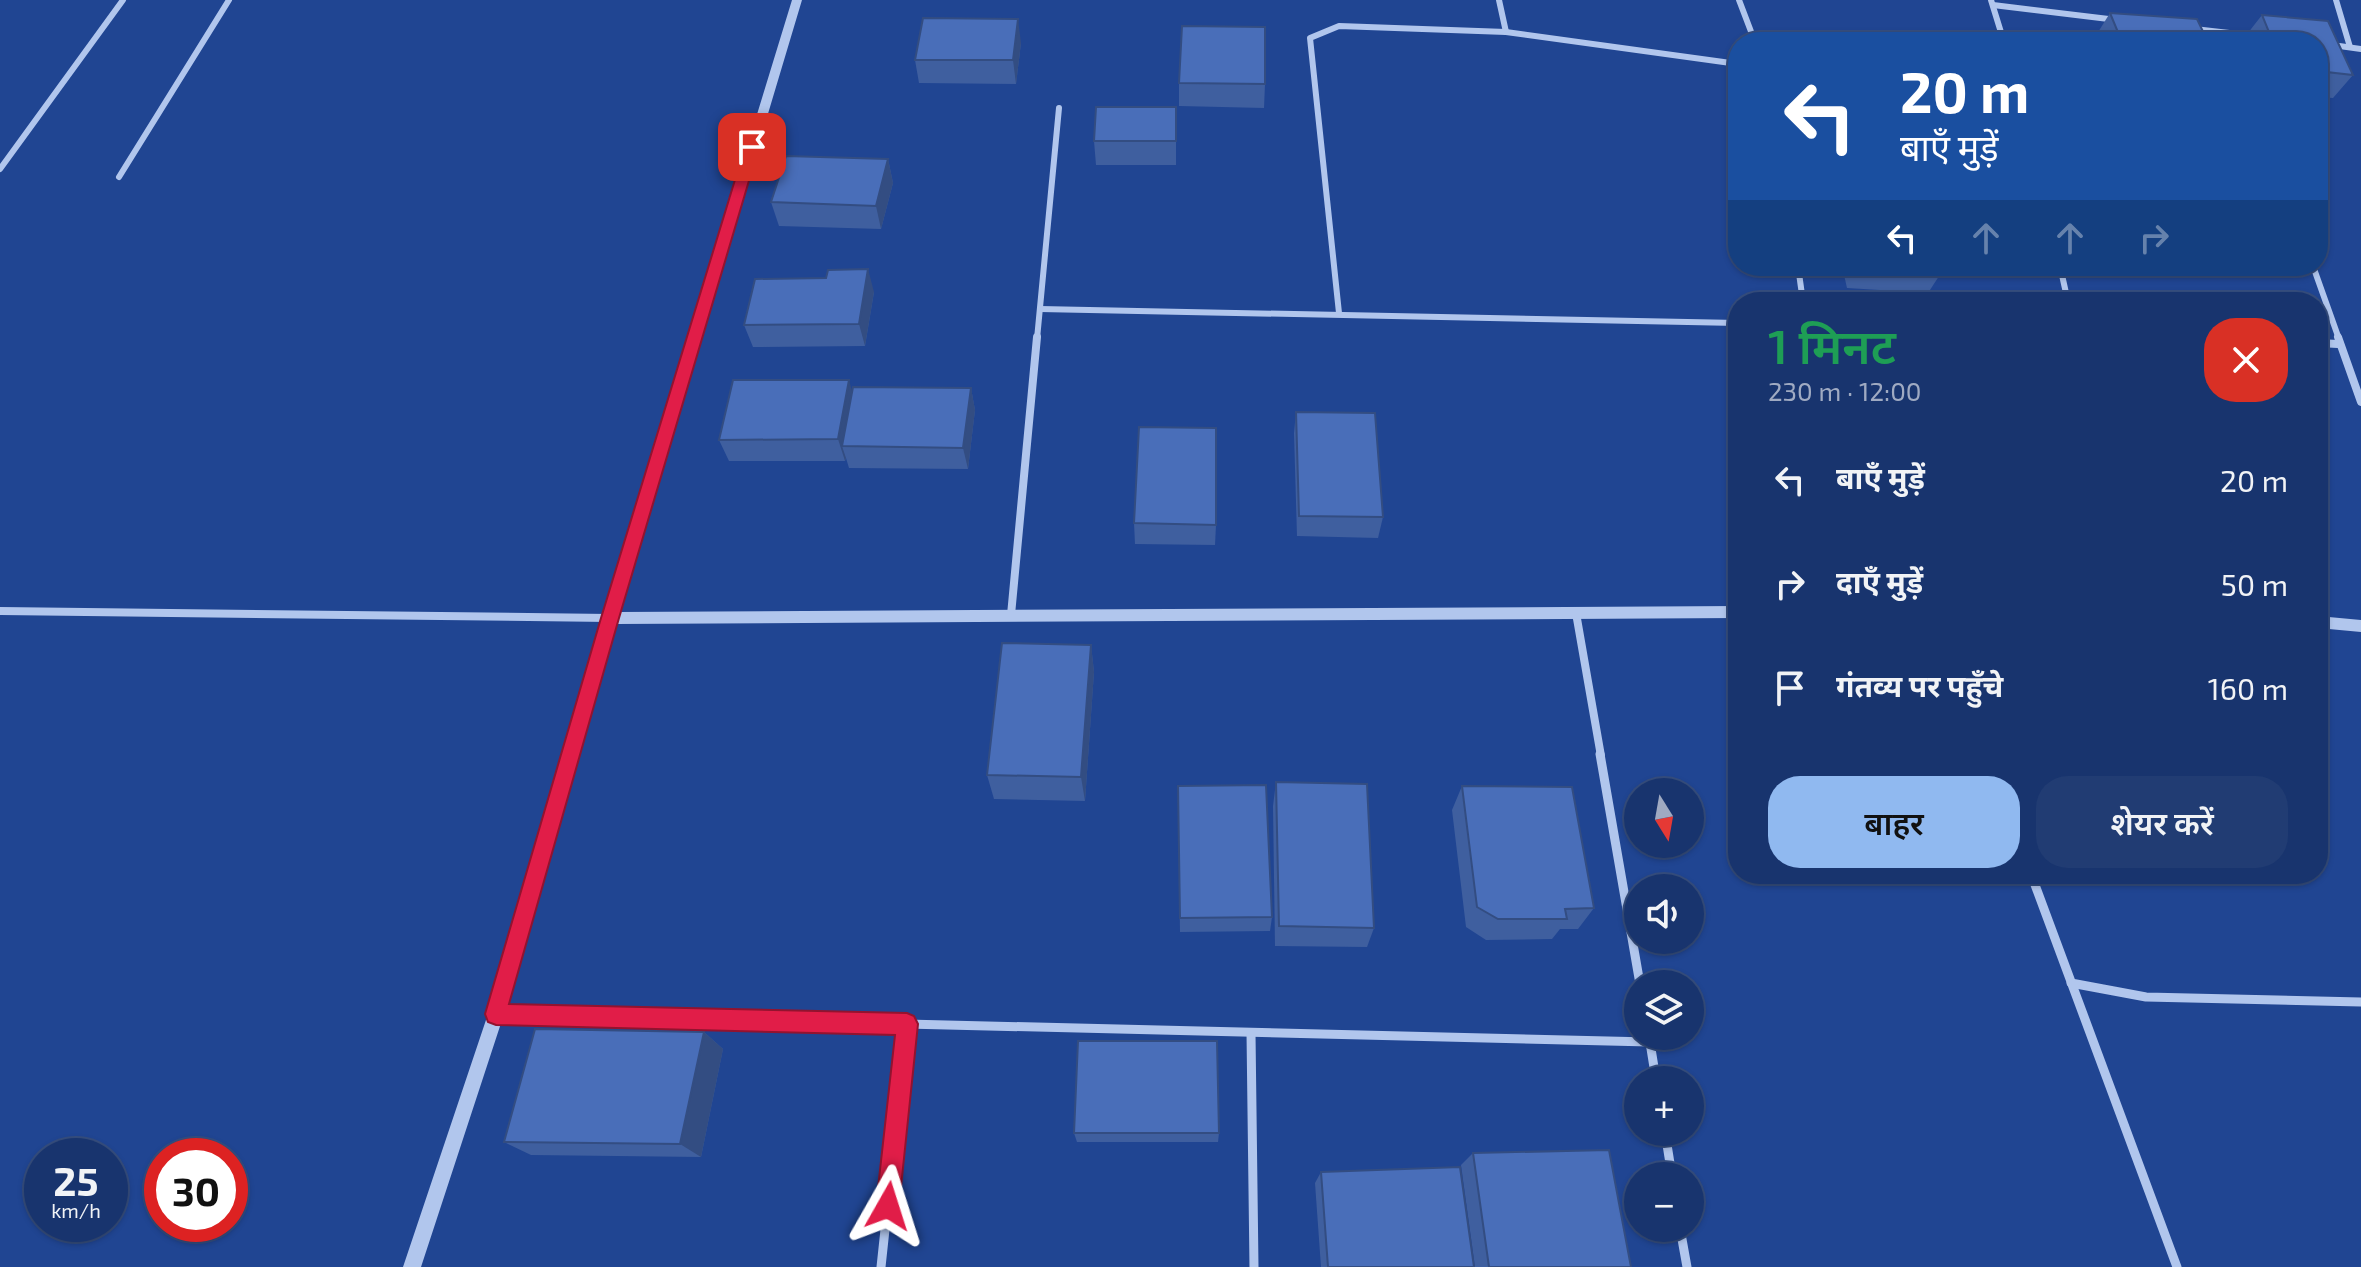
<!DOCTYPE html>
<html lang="hi">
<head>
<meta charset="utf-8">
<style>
	:root { --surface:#18346e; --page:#213c73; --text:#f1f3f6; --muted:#9faac2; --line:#364f81; --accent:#90b9f0 }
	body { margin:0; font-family:"Exo 2","Noto Sans Devanagari",sans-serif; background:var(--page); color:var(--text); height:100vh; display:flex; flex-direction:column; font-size:30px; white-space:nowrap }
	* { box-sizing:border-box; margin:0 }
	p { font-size:26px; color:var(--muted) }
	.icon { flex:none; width:44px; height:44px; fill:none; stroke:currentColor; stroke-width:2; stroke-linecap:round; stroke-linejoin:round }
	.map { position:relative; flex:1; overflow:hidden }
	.details { position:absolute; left:1728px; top:292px; width:600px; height:592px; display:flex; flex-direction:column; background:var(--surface); border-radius:32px; box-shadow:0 2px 6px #0004,0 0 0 2px var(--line) }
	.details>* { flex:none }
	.guide { position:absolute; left:1728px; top:32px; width:600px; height:244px; border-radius:32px; box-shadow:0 2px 6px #0004,0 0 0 2px var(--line); background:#1a4fa0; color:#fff; overflow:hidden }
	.needle { width:52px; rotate:169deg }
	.buttons { position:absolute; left:1624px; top:778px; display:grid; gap:16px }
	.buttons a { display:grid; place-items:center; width:80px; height:80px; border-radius:50%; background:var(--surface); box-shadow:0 2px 6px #0004,0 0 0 2px var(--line); font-size:40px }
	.speed { position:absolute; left:24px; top:1138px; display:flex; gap:16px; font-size:40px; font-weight:700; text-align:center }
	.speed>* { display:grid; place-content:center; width:104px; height:104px; border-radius:50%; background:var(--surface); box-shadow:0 2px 6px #0004,0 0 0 2px var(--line); line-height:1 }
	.speed small { font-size:20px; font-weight:400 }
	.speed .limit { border:12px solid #d22; background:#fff; color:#111 }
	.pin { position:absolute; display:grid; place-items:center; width:68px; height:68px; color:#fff; margin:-34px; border-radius:16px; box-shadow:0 4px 12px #0006 }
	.me { position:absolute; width:88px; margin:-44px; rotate:6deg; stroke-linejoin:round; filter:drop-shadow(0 0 6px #0008) }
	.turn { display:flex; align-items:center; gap:28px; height:168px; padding:0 40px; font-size:36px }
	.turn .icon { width:104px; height:104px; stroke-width:2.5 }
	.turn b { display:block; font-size:56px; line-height:68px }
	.lanes { display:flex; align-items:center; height:76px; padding:0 40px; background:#0003; justify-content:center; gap:40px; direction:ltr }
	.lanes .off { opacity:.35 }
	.round { display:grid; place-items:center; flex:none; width:84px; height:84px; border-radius:32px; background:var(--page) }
	.head { display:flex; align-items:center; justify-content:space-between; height:136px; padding:0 40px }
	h1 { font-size:48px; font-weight:600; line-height:60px; color:#1e9e55 }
	.action { display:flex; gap:16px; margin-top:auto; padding:16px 40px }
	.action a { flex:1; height:92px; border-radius:32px; background:var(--accent); color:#111; font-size:32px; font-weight:600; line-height:92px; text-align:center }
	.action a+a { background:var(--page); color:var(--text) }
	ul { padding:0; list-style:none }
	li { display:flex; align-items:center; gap:24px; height:104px; padding:0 40px }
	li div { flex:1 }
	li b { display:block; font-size:30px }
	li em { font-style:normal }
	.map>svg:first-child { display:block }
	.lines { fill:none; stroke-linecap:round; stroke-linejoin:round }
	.minor-far2 { stroke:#b1c6ed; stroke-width:6 }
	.minor-far1 { stroke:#b1c6ed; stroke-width:8 }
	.minor { stroke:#b1c6ed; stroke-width:9 }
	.tertiary { fill:#b1c6ed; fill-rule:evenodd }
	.wall { fill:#3f5f9f }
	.shaded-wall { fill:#334d82 }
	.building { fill:#496eb9; stroke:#334d82; stroke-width:2 }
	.route { fill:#e11d48; stroke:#92132f; stroke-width:2 }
</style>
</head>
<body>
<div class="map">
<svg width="2361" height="1267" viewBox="0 0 2361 1267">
	<rect width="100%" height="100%" fill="#204592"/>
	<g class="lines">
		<g class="minor-far2">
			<path d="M1499,0l7,32"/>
			<path d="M1739,0l16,42"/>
			<path d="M1991,0l13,42"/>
			<path d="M2336,0l14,47"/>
			<path d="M1993,5l124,15"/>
			<path d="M2194,29l62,7"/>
			<path d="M2318,43l43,6"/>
			<path d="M0,169l123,-169"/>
			<path d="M119,177l110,-177"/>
			<path d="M1798,266l5,36"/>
			<path d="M2060,266l8,36"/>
			<path d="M2313,266l26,73"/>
			<path d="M1040,309l698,14"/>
			<path d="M1339,313l-29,-275 29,-12 167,6 232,32"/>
			<path d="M1037,339l22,-231"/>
		</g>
		<g class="minor-far1">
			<path d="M2338,337l23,65"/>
			<path d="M2318,343l20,1"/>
			<path d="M0,611l610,7"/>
			<path d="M1576,613l25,143"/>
			<path d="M1011,615l26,-278"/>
		</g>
		<g class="minor">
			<path d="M1600,754l40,230"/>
			<path d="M2031,874l146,393"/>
			<path d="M2071,983l75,14 215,5"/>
			<path d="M496,1014l1154,28"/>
			<path d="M1251,1033l3,234"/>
			<path d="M1649,1036l7,44"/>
			<path d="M1665,1132l7,44"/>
			<path d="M1680,1228l7,39"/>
			<path d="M881,1267l26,-243"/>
		</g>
		<g class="tertiary">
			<path d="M792,0h10l-183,612 1119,-6v12l-1123,6 -111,390 -83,253h-18l85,-253 115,-396z"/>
			<path d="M2318,616l43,4v12l-43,-4z"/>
		</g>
	</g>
	<g class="wall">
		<path d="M2110,13l98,29h-111l-2,-5z"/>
		<path d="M2262,15l66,6 25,54 -20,23 -15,-1v-55h-73l-1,-4z"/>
		<path d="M1021,43l-5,41 -97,-1 -4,-23z"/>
		<path d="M1179,83l86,1 -1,24 -85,-2z"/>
		<path d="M1176,107v58h-80l-2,-24z"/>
		<path d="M888,159l5,24 -12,46 -102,-3 -8,-24z"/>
		<path d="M1842,266h100l1,4 -15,23 -81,-5z"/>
		<path d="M874,292l-9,54 -112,1 -9,-22z"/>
		<path d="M971,388l4,22 -7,59 -119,-1 -3,-10 -1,3h-116l-10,-21 133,-49z"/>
		<path d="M1296,412l87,105 -5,21 -81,-2 -3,-103z"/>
		<path d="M1134,523l82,2 -1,20 -80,-1z"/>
		<path d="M1091,645l3,27 -9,129 -91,-2 -7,-24z"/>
		<path d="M1276,782l98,146 -7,19 -92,-1 -2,-140z"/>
		<path d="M1178,786l94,131 -2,14 -90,1z"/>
		<path d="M1462,786l132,122 -16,21h-18l-8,10 -66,1 -20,-13 -14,-117z"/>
		<path d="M704,1032l19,17 -22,108 -170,-2 -27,-13z"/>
		<path d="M1074,1133h145l-1,9h-141z"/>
		<path d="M1473,1153l158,114h-156l-14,-102z"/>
		<path d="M1321,1172l153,95h-153l-6,-84z"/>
	</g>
	<g class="shaded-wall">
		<path d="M1018,19l3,24 -5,41 -3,-24z"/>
		<path d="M888,159l5,24 -12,46 -5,-23z"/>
		<path d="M868,269l6,23 -9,54 -6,-22z"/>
		<path d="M849,380l6,22 -13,44 4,12 -1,3 -7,-22z"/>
		<path d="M971,388l4,22 -7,59 -5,-21z"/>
		<path d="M1091,645l3,27 -9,129 -4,-24z"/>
		<path d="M704,1032l19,17 -22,108 -21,-13z"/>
	</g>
	<g class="building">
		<path d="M2110,13l87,6 11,23h-86z"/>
		<path d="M2262,15l66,6 25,54 -35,-4v-29h-45z"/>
		<path d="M923,18l95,1 -5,41h-98z"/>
		<path d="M1182,26l83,1v57l-86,-1z"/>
		<path d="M1096,107h80v34h-82z"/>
		<path d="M786,156l102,3 -12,47 -105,-4z"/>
		<path d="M1873,266h69l1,4z"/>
		<path d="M868,269l-9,55 -115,1 11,-46 71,-1 2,-8z"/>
		<path d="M733,380h116l-11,59 -119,1z"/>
		<path d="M853,387l118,1 -8,60 -121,-2z"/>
		<path d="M1296,412l79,1 8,104 -84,-1z"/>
		<path d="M1139,427l77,1v97l-82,-2z"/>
		<path d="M1002,643l89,2 -10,132 -94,-2z"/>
		<path d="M1276,782l91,2 7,144 -95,-2z"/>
		<path d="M1266,785l6,132 -92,1 -2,-132z"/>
		<path d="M1462,786l110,1 22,121 -29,1 2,10h-69l-21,-12z"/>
		<path d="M535,1029l169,3 -24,112 -176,-2z"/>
		<path d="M1078,1041h139l2,92h-145z"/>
		<path d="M1609,1150l22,117h-142l-16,-114z"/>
		<path d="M1460,1167l14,100h-146l-7,-95z"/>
	</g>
	<path class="route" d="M752,142l7,5 -140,471 -110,386 398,9 7,3 4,8 -19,182 -3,8 -8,4 -8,-4 -4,-8 19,-171 -399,-10 -8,-3 -3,-8 116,-396 144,-471z"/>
</svg>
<div class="buttons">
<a><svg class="needle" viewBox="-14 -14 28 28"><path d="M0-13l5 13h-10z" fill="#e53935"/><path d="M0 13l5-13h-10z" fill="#9faac2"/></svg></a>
<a><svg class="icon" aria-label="sound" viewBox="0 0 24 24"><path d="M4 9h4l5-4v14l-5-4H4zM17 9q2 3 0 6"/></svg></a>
<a><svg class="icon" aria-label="layers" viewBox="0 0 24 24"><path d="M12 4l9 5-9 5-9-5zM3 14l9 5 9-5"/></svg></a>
<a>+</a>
<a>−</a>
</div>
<div class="speed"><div>25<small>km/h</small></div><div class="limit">30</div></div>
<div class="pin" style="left:752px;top:147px;background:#d93025"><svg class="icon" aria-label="arrive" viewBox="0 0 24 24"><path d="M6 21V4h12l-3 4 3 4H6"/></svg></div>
<svg class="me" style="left:888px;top:1206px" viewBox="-20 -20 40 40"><path d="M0-17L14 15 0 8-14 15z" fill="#e11d48" stroke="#fff" stroke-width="4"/></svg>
<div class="guide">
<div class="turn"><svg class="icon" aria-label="left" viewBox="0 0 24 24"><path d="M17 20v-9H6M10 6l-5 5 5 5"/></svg><div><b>20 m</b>बाएँ मुड़ें</div></div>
<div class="lanes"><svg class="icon" aria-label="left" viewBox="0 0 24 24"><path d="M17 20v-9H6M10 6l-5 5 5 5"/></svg><svg class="icon off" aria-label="ahead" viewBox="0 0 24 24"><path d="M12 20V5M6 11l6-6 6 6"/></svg><svg class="icon off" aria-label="ahead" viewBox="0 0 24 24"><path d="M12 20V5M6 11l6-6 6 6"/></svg><svg class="icon off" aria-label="right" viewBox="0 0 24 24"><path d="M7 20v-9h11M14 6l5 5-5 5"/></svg></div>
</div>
<section class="details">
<div class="head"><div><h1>1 मिनट</h1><p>230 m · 12:00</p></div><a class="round" style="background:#d93025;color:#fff"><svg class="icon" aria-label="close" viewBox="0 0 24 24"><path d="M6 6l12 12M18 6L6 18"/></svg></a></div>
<ul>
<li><svg class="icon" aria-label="left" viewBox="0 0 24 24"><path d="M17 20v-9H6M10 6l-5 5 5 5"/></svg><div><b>बाएँ मुड़ें</b></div><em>20 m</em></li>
<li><svg class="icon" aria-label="right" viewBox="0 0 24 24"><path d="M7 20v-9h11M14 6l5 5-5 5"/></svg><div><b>दाएँ मुड़ें</b></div><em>50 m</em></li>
<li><svg class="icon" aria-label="arrive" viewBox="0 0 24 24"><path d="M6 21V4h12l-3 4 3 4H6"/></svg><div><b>गंतव्य पर पहुँचे</b></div><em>160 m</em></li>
</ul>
<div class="action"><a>बाहर</a><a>शेयर करें</a></div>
</section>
</div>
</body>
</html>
